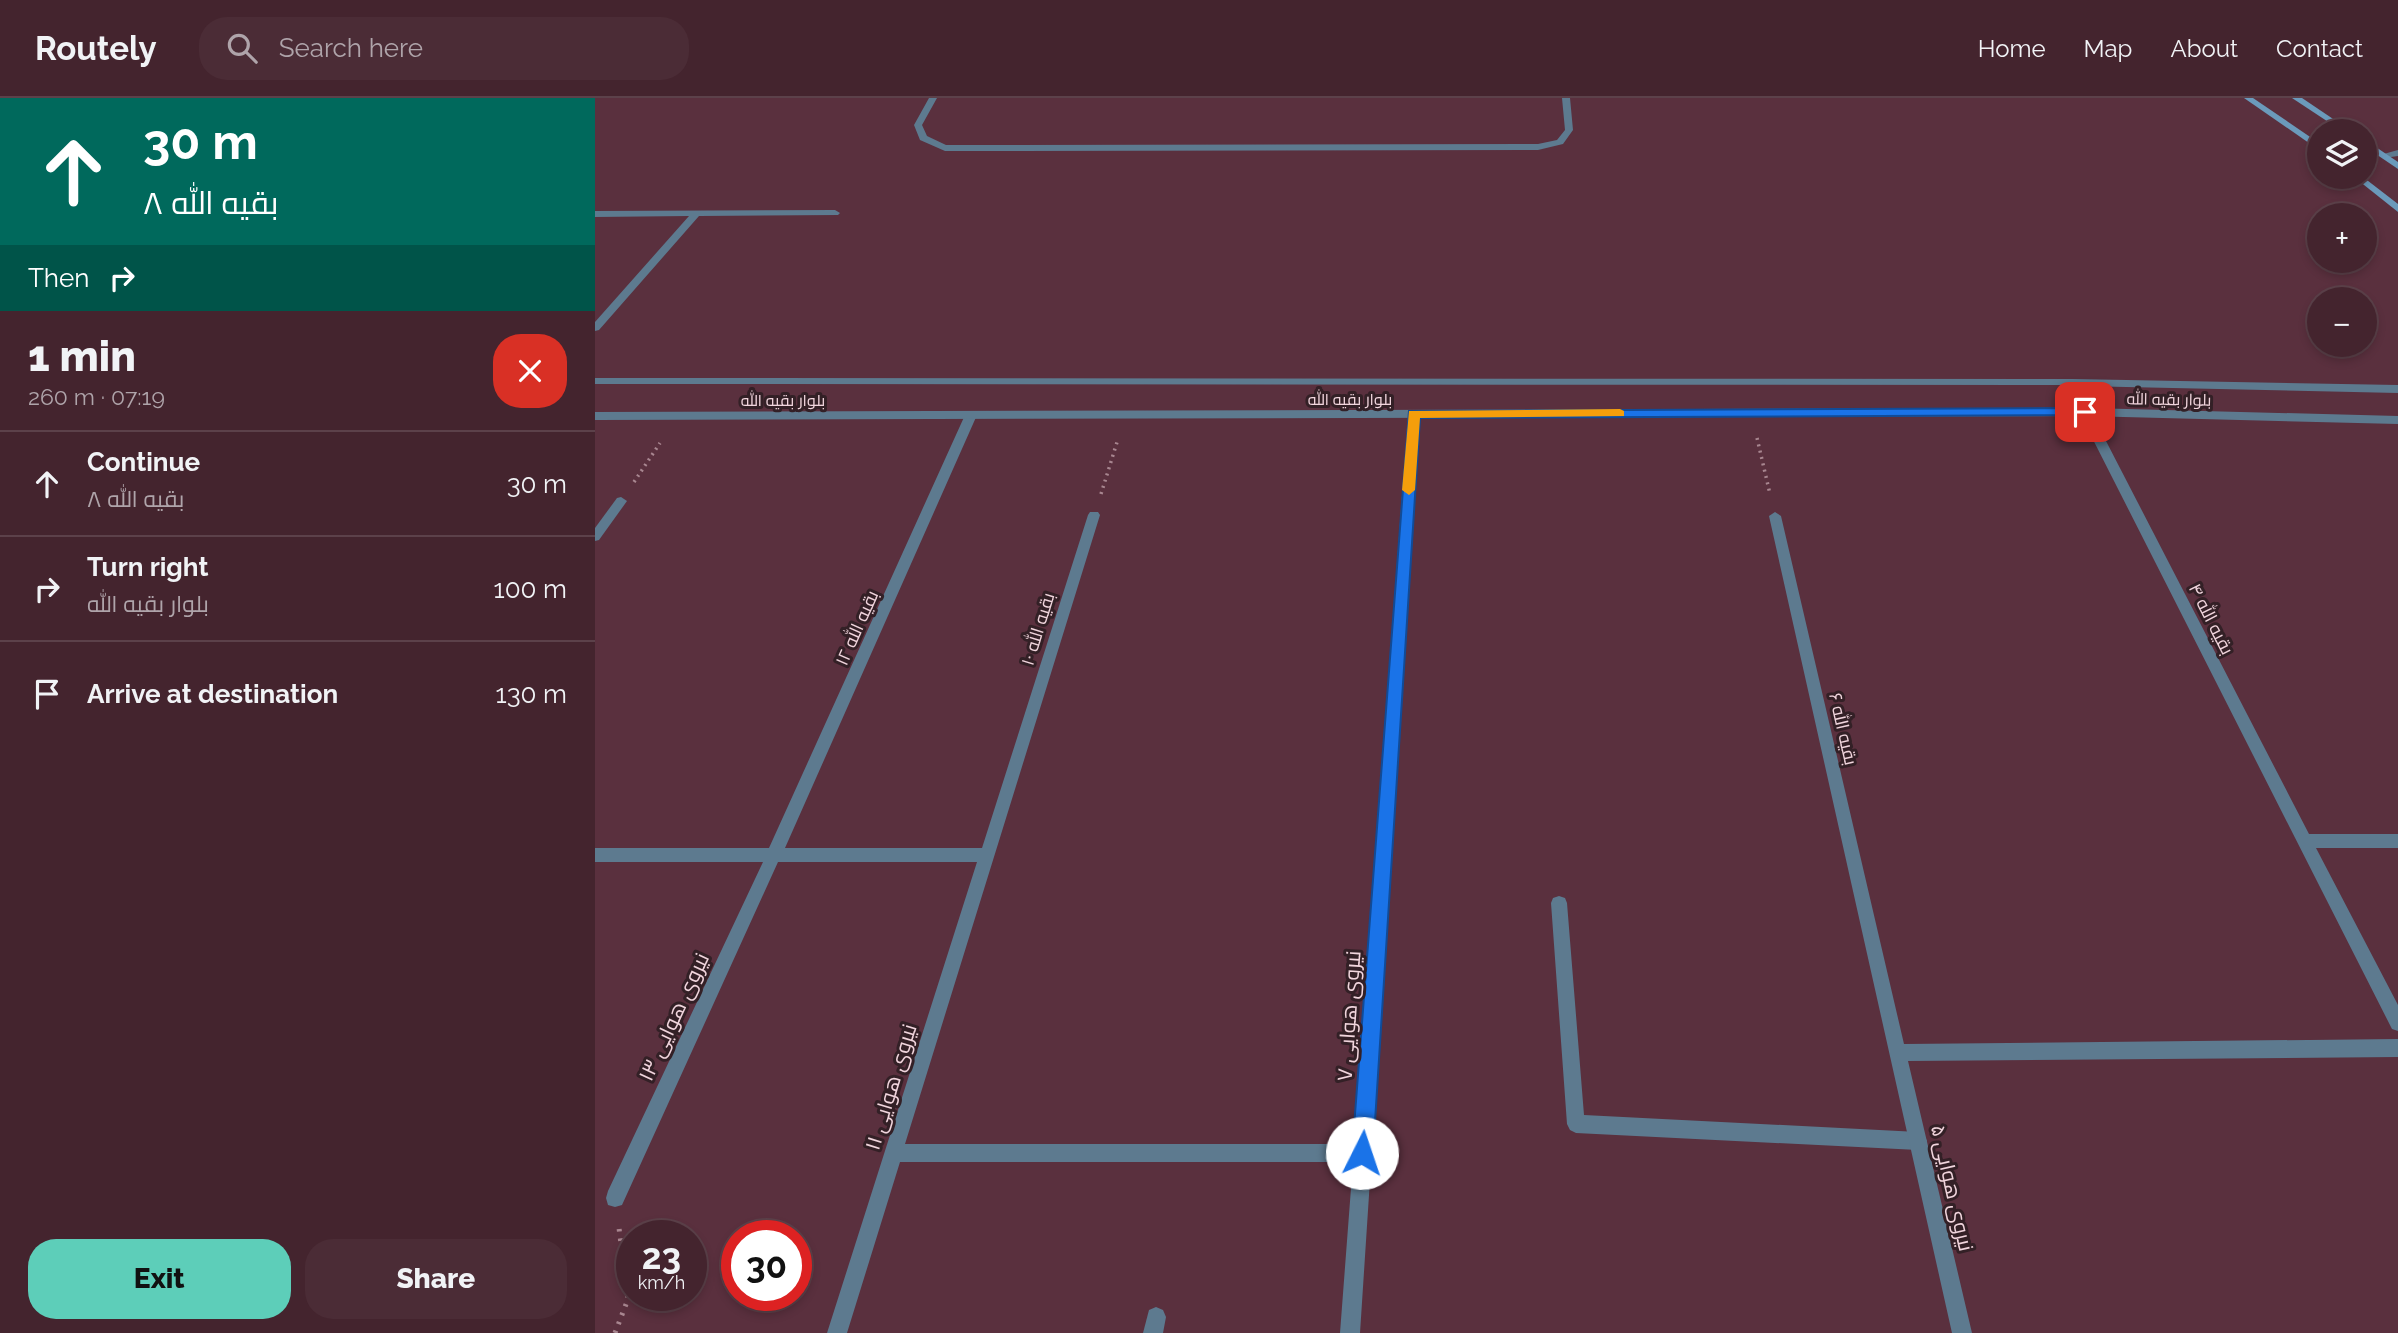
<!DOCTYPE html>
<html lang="en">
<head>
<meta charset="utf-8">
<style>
	:root { --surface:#44242e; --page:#4b2c36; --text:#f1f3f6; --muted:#afa4aa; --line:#5c414a; --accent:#5dceb9 }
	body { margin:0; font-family:Raleway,Cairo,sans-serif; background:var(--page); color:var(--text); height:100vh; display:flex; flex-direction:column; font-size:26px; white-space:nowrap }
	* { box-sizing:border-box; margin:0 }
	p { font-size:23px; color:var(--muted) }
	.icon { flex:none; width:38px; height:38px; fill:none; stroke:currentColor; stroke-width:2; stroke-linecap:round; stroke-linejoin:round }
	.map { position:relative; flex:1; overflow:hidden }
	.panel { display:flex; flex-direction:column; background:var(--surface); width:595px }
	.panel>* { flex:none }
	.top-card { background:#00695c; color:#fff; overflow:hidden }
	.fabs { position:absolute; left:1712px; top:21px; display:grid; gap:14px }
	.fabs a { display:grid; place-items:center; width:70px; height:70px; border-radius:50%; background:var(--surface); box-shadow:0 4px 10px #0003,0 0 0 2px var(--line); font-size:35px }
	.speed { position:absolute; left:21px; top:1122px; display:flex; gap:14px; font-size:35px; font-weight:700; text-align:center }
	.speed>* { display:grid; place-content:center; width:91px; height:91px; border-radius:50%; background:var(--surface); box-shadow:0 4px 10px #0003,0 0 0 2px var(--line); line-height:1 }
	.speed small { font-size:18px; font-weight:400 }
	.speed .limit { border:10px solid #d22; background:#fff; color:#111 }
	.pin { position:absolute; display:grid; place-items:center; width:60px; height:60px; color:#fff; margin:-30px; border-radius:14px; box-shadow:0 4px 10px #0006 }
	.me { position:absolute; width:77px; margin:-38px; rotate:4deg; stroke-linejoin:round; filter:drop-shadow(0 0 5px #0008) }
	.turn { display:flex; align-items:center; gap:24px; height:147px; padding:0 28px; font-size:32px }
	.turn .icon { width:91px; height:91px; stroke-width:2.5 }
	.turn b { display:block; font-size:49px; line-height:60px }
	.then { display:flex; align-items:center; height:66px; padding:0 28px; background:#0003; gap:14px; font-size:26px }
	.round { display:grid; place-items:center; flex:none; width:74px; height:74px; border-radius:28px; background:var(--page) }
	.summary { display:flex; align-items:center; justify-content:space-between; height:119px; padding:0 28px }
	h1 { font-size:42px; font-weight:800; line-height:52px }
	.button { display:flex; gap:14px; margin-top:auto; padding:14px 28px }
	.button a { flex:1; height:80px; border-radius:28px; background:var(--accent); color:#111; font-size:28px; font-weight:800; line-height:80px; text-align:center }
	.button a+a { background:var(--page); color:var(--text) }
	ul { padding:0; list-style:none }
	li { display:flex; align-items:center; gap:21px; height:105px; padding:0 28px; border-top:2px solid var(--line) }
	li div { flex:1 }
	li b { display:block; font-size:26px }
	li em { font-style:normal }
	header { display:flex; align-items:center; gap:42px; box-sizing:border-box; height:98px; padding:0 35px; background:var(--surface); border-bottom:2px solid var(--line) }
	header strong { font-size:33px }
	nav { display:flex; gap:38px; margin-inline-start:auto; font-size:24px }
	.search { width:490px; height:63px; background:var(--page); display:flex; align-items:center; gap:18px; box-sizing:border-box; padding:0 24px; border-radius:28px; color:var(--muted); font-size:26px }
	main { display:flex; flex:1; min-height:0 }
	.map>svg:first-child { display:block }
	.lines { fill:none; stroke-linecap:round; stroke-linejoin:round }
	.path-far1 { stroke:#a88690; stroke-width:3.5; stroke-dasharray:2 4.5; stroke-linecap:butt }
	.path { stroke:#a88690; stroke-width:5; stroke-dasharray:2.5 7; stroke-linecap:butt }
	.service { fill:#5d7a8f; fill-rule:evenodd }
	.minor { fill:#5d7a8f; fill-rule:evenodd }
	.tertiary { fill:#5d7a8f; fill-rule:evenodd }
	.secondary { fill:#6b9abb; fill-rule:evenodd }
	.route { fill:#1a73e8; stroke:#114b97; stroke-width:2 }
	.slow { fill:#f59e0b }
	.labels { text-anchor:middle; stroke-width:6; stroke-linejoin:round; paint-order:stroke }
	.far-street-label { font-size:16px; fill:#f1d5dd; stroke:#332026 }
	.street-label { font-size:18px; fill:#f1d5dd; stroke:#332026 }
	.near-street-label { font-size:21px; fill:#f1d5dd; stroke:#332026 }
</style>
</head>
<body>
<header>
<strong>Routely</strong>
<div class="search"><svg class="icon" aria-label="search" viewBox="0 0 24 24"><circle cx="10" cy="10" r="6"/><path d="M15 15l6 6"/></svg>Search here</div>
<nav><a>Home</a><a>Map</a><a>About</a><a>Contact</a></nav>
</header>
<main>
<section class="panel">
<div class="top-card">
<div class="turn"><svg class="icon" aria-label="ahead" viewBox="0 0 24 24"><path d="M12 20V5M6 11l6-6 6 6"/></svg><div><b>30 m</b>بقیه الله ۸</div></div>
<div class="then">Then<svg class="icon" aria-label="right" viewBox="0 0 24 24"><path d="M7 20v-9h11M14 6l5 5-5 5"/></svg></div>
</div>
<div class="summary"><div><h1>1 min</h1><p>260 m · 07:19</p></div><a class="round" style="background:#d93025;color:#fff"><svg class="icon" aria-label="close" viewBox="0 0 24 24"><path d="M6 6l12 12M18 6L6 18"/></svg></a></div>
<ul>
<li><svg class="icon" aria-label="ahead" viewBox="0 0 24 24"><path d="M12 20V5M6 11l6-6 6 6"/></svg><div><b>Continue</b><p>بقیه الله ۸</p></div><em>30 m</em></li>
<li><svg class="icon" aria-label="right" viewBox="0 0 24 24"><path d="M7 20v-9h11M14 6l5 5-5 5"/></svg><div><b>Turn right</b><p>بلوار بقیه الله</p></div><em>100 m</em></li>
<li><svg class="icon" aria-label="arrive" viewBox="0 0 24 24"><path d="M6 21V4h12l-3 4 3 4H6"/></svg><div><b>Arrive at destination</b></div><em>130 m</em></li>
</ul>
<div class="button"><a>Exit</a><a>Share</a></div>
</section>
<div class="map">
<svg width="1803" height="1235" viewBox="0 0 1803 1235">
	<rect width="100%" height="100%" fill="#5a303e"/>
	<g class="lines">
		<g class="path-far1">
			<path d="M1162,340l13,56"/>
			<path d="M39,384l26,-39"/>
			<path d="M506,396l17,-55"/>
		</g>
		<path class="path" d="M20,1235l13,-34 -9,-71"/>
		<path class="service" d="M964,798l6,2 2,5 17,212 334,17 6,3 3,6 -3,6 -6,3 -342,-17 -6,-3 -3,-6 -16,-221 2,-5z"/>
		<g class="minor">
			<path d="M334,0h8l-15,27 5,11 19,9 592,-1 19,-4 8,-10 -3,-32h8l3,32 -10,14 -25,6 -593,1 -25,-11 -6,-15z"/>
			<path d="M1803,52v6l-14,2 -4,-3z"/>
			<path d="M240,112l5,3 -2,2 -139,1 -100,114 -4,1v-9l94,-106 -94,1v-6z"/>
			<path d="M1490,310l6,4 218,422h89v14h-82l82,157v26l-6,-2 -313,-617z"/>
			<path d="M819,312l6,4 -60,919h-20l13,-171h-453l-53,171h-20l150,-471h-199l-156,343 -7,2 -7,-2 -2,-7 2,-7 155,-329h-168v-14h174l196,-433 6,-4 6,4 -192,433h197l106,-333 2,-3h8l2,3 -195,629h449l54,-730z"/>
			<path d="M26,399l6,4 -28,39 -4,1v-13l22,-30z"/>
			<path d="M1180,414l6,4 123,528 494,-5v18l-490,4 64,272h-20l-183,-817z"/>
			<path d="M561,1209l7,3 3,7 -3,16h-20l6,-23z"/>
		</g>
		<path class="tertiary" d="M0,280l1478,1 325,6v8l-318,-7 9,22 309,8v8l-313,-8 -1490,4v-8l1483,-4 -9,-23 -1474,-1z"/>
		<g class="secondary">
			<path d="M1649,0h9l66,45v7z"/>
			<path d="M1697,0h10l49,33h-9z"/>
			<path d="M1769,41l34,23v7l-34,-23z"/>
			<path d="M1759,79h9l35,27v8z"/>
		</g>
	</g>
	<path class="route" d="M1490,310l6,4 -1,3 -670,3 -47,735 -3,7 -8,3 -7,-3 -3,-7 57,-742z"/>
	<path class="slow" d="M1025,311l4,2v5l-204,2 -5,72 -6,5 -7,-5 7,-79z"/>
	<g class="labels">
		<g class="far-street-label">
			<text x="755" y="307">بلوار بقیه الله</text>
			<text transform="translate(1574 301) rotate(1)" y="6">بلوار بقیه الله</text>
			<text x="188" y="308">بلوار بقیه الله</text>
		</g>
		<g class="street-label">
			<text transform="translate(1616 521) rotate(63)" y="6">بقیه الله ۴</text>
			<text transform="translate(262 530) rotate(-66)" y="6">بقیه الله ۱۲</text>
			<text transform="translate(443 531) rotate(-73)" y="6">بقیه الله ۱۰</text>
			<text transform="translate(1248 631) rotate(77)" y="6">بقیه الله ۶</text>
		</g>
		<g class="near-street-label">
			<text transform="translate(754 918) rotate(-86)" y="7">نیروی هوایی ۷</text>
			<text transform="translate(79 919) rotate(-65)" y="7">نیروی هوایی ۱۳</text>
			<text transform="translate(296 989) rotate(-73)" y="7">نیروی هوایی ۱۱</text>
			<text transform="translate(1357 1090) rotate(77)" y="7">نیروی هوایی ۵</text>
		</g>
	</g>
</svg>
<div class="fabs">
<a><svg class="icon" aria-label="layers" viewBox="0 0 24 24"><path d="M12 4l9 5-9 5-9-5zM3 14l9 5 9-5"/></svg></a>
<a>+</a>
<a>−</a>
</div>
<div class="speed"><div>23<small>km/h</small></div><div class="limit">30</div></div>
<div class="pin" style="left:1490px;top:314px;background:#d93025"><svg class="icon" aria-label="arrive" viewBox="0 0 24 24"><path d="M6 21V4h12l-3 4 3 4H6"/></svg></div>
<svg class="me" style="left:767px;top:1055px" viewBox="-20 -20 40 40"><circle r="19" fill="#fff"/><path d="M0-13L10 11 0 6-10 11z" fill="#1a73e8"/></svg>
</div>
</main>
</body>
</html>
